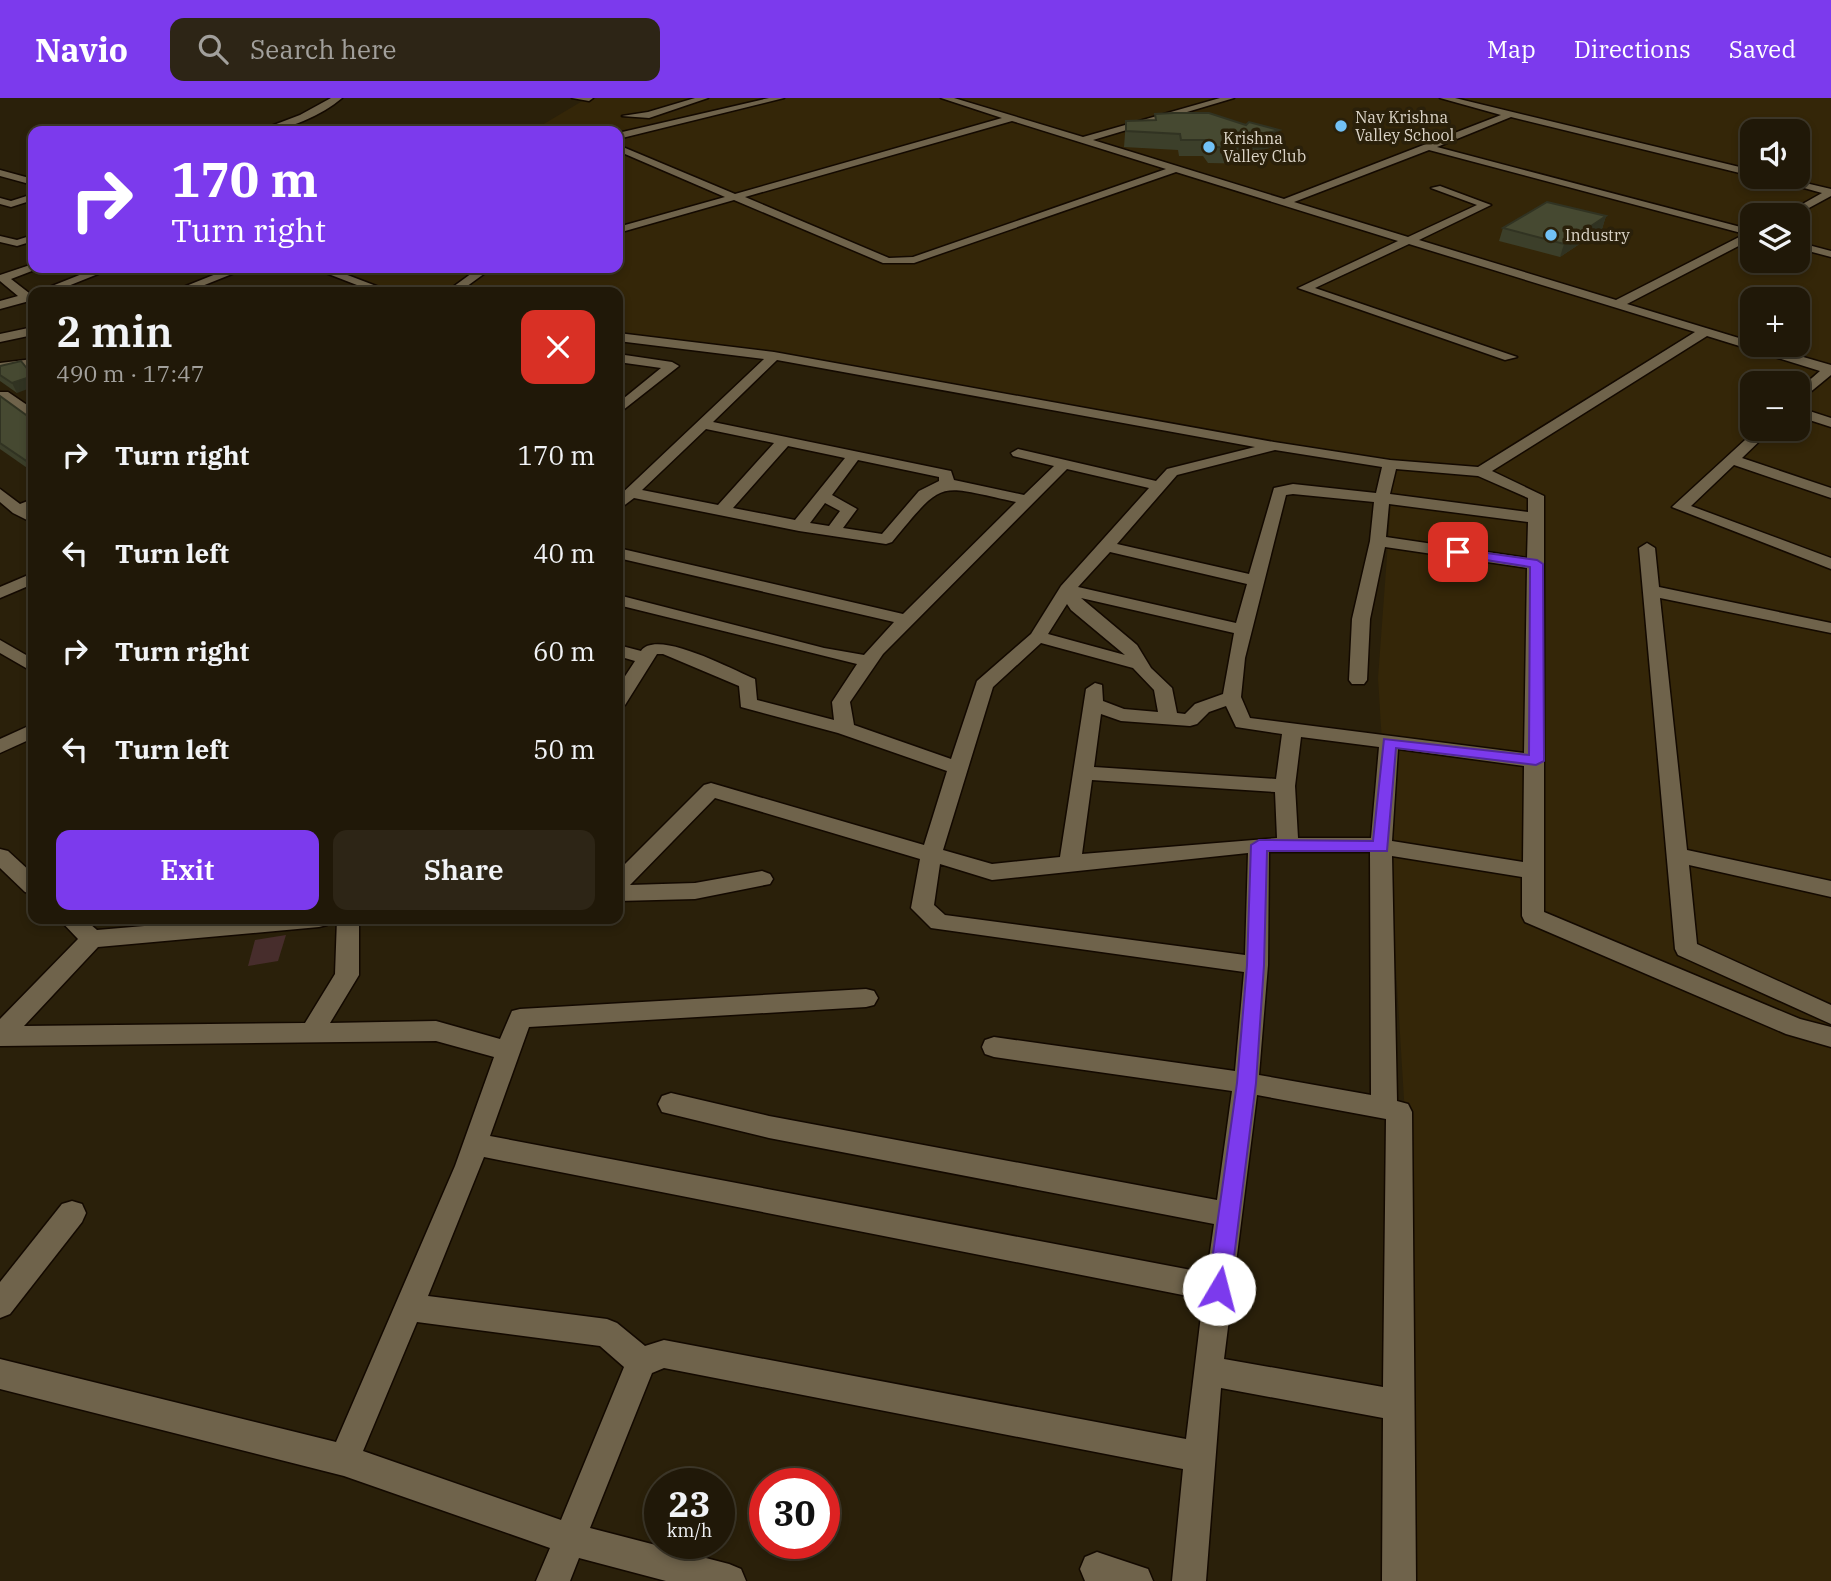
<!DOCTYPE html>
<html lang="en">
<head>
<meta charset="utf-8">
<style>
	:root { --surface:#201808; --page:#2d2516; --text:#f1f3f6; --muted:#a2a09c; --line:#3d3729; --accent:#7c3aed }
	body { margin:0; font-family:"IBM Plex Serif",serif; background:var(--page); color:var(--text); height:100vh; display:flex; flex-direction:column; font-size:26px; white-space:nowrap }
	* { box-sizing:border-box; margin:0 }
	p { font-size:23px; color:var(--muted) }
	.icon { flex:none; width:38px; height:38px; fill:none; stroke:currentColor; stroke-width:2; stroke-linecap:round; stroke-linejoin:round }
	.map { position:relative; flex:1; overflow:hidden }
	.panel { position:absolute; left:28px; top:189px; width:595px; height:637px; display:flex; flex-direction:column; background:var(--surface); border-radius:14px; box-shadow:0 4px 10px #0003,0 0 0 2px var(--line) }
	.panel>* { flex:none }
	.hud { position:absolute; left:28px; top:28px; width:595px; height:147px; border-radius:14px; box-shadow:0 4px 10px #0003,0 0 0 2px var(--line); background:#7c3aed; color:#fff; overflow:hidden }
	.controls { position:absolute; left:1740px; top:21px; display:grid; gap:14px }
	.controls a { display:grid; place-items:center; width:70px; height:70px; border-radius:14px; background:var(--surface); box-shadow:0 4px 10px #0003,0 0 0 2px var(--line); font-size:35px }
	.speed { position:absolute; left:644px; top:1370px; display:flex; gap:14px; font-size:35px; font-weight:700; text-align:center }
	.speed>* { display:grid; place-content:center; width:91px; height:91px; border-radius:50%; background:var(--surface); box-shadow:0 4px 10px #0003,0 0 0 2px var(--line); line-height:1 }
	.speed small { font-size:18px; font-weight:400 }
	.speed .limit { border:10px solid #d22; background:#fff; color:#111 }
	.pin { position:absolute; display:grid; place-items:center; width:60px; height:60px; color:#fff; margin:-30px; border-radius:14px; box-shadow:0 4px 10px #0006 }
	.me { position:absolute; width:77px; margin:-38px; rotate:8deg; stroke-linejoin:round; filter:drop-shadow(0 0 5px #0008) }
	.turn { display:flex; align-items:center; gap:24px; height:147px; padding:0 28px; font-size:32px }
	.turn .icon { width:91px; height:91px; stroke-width:2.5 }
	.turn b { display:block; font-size:49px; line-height:60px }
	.round { display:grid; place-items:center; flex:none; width:74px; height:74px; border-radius:14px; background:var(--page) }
	.head { display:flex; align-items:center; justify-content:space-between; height:119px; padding:0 28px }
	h1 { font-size:42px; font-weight:600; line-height:52px }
	.primary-button { display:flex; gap:14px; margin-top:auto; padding:14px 28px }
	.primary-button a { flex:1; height:80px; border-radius:14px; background:var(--accent); color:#fff; font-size:28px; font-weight:600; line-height:80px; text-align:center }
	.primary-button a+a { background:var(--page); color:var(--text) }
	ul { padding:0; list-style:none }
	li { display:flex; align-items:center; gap:21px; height:98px; padding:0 28px }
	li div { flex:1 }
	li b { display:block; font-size:26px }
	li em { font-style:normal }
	header { display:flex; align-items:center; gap:42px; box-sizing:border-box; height:98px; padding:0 35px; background:var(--accent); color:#fff }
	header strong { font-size:33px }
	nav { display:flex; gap:38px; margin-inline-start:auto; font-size:24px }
	.search { width:490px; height:63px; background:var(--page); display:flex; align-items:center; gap:18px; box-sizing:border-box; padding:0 24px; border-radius:14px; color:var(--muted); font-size:26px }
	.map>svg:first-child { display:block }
	.built { fill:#342608; fill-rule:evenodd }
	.green { fill:#472d2c }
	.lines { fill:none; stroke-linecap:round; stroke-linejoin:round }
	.minor-casing { stroke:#130900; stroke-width:3 }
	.minor { fill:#6f634b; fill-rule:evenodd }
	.wall { fill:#3c3f2a }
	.shaded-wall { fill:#313322 }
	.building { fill:#464931; stroke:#313322; stroke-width:2 }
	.route { fill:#7c3aed; stroke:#51269a; stroke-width:2 }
	.poi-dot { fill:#72c1f5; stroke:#2a200a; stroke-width:2.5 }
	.labels { text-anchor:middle; stroke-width:7; stroke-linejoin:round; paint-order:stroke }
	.far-poi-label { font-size:16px; fill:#dcd5c8; stroke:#2a200a; text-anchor:start }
</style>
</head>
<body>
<header>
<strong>Navio</strong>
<div class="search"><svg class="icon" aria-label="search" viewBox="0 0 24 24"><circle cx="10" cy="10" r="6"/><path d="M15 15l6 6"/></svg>Search here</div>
<nav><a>Map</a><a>Directions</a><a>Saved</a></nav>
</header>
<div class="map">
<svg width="1831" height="1483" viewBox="0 0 1831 1483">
	<rect width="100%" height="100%" fill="#2a200a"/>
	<path class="built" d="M597,0h1234v1483h-424l-2,-466 -27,-437 16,-217 -776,-127v-42h-230l-68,-24h298v-137h-86l52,-31zM1752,33h45v46h-45zM1752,117h45v46h-45zM1752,201h45v46h-45zM1752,285h45v46h-45z"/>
	<path class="green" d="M286,837l-8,26 -30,5 7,-26z"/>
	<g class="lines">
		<defs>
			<g id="minor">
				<path d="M331,0h11c-20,17 -57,34 -84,33l42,-16z"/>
				<path d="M572,0h21l-4,3z"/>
				<path d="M695,0h13l-59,20 -27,-2 26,-4z"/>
				<path d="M769,0h15l-166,41v-6z"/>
				<path d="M941,0h13l129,39 137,-39h14l-141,42 191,59 217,-84 -61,-17h15l297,72v6l-241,-59 -74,30 315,83v9l-125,65 125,38v3h10l69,20v10l-34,28v-12l23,-20 -113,-35 -215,135 52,25v416l256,107 31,8v20l-45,-13 -261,-112 -3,-6v-39l-130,-21 5,245 11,3 4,8 4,469h-34l1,-163 -162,-30 -15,193h-34l11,-112 -519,-101 -12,5 -62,155 139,36 12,5 5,12h-80l-87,-23 -9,23h-34l14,-33 -206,-72 -344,-87v-30l336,83 119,-276 39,-109 -58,-16 -436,5v-27l78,-80 -19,-20h25l13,11 130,-11h103l-3,6 -8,2 -221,20 -74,79 281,-3 30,-49 2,-55h22v56l-29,48 106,-2 64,18 12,-28 8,-2 346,-20 8,2 4,7 -4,7 -8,2 -337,20 -39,109 717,137 7,-49 -445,-86 -107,-26 -4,-8 4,-8 9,-3 98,23 448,84 15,-109 -238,-34 -9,-3 -3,-7 3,-7 9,-3 241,34 9,-99 -313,-44 -20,-20 9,-49 -205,-61 -85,87 65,-2 67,-12 8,3 3,5 -3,5 -75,15 -77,2v-30l86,-86 7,-2 213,62 23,-74 -109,-38 -97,-26 -2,-21 -76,-32h-6l-32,51 -7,2v-20l17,-26 -17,-5v-11l23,6c15,-23 92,19 114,28l2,21 77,20 -2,-18 25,-38 -239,-59v-10l206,53 40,7 30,-33 -276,-64v-10l285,66 113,-112c-80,-17 -71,-24 -124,40l-6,2 -87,-13 -165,-33 -16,12v-13l146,-138 -146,-18v-8l156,19 500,90 116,18 88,7 217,-135 -286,-88 -94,44 202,69 -12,3 -207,-72 100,-47 -222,-69 -262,91h-31l-149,-63 -116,33v-6l107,-30 -107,-46v-6l117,49 267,-76zM1012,23l154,48 -253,88 -24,1 -144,-61zM1429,52l316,84 -129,66 -197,-60 72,-35 -51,-19 -9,2 46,17 -69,32 -114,-35zM777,262l478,87 -88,22 -11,12 -138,-32 -7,4 2,3 41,10 -30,29 -70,-15 -3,-9 -5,-1 -233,-48zM706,331l68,14 -56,62 -76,-15zM788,348l57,12 -50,62 -62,-12zM1275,352l107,17 -6,26 -83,-9 -19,4 -25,86 -132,-30 60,-69zM858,362l81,17v4l-20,10 -37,43 -39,-6 14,-19 -25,-14zM1067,371l82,19 -88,98 -30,48 -54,47 -26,78 -97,-34 -4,-23 33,-48zM1396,371l82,7 50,22v14l-138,-18zM1293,396l81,8 -4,39 -18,78 -3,61 3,4h12l3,-4 3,-61 15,-72 142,21 -3,185 -274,-35 -9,-21 4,-39 41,-163zM825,405l15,8 -11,15 -19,-3zM1389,406l139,18 -1,36 -141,-21zM1110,454l137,32 -11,39 -158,-36zM1081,500l153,35 -11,61 -28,10 -10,10 -8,-1 -5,-25 -21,-20 -14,-23zM1067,506l4,6 54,45 -77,-21zM1041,545l92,25 21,22 4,22 -34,-3 -21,-8 -1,-16 -7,-2 -9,6 -26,168 -68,7 -49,-14 50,-163zM1226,608l10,21 46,7 -6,45 -182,-12 7,-53 20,7 69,5 7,-2 12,-12zM1301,639l78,10 -8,91h-73l-3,-52zM1398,651l126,17 -1,96 -131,-21zM1092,682l183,12 2,46 -195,16zM1269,754h101l1,243 -112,-20 9,-110zM1248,755l-3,102 -300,-40 -11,-10 6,-41 52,16zM1257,997l129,24 -3,268 -159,-28zM484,1059l719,142 -17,140 -522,-99 -19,6 -28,-23 -10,-4 -179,-23zM417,1224l183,24 24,21 -63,153 -198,-69z"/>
				<path d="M0,72l33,9v6l-33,-9z"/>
				<path d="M1764,79h16l51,12v7l-35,19h-13l39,-22z"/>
				<path d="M33,96v6l-22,7 -11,-3v-6l11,3z"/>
				<path d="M33,137v6l-16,5 -17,-4v-6l17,4z"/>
				<path d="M1797,144l34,9v6l-34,-9z"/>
				<path d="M33,166l4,5 -26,10 18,14 4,-1v8l-33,9v-8l18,-5 -18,-15v-6z"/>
				<path d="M97,170h16l-60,24h-16z"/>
				<path d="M231,170h16l-60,24h-16z"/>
				<path d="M313,170h16l63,24h-17z"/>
				<path d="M479,170h13l-33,24h-13z"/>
				<path d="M33,229v8l-33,7v-8z"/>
				<path d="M618,256l54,8 7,4 -61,48v-11l43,-35 -43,-6z"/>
				<path d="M33,261v8l-33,4v-8z"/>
				<path d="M0,294h8l25,17v10l-33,-20z"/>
				<path d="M1797,309l34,11v9l-34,-11z"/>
				<path d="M1757,331h15l-30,29 89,30v10l-97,-33 -43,41 140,52v11l-159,-62z"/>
				<path d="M0,391l20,15 13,-5 -2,11 2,13 -20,-10 -13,-11z"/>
				<path d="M1647,445l8,5 4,39 172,36v10l-171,-35 27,252 144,31v16l-142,-32 8,79 134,61v19l-153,-69 -3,-6 -36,-401z"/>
				<path d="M33,475v11l-33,14v-11z"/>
				<path d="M0,542l33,19v13l-33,-19z"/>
				<path d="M33,626v14l-33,15v-14z"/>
				<path d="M0,751l8,2 25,23v20l-8,-2 -25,-24z"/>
				<path d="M72,1103l10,3 4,9 -4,9 -72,92 -10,4v-36l62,-78z"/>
				<path d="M1097,1454l51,17 5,12h-68l-5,-12 5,-12z"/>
			</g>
		</defs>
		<use href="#minor" class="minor-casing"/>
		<use href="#minor" class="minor"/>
	</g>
	<g class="wall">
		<path d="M1155,16l121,32 -14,4 -3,14 -51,-1 -5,-7h-24l-1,-6 -54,-3 2,-26 29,-1z"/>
		<path d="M1606,118l-4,13 -42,28 -61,-16 4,-13z"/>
		<path d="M21,263l-4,32 -17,-12v-15z"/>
		<path d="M0,298l33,24v52l-33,-23z"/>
	</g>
	<g class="shaded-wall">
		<path d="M1279,32l-3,16 -14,4v-2l-5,-12z"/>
		<path d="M1606,118l-4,13 -42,28 4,-13z"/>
		<path d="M33,278v11l-16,6 -5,-10z"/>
	</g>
	<g class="building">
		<path d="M1173,15h36l37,12 3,-3 30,8 -22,6 5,12 -52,-1 -4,-7h-25l-1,-6 -54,-3v-10l30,-1 -1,-6z"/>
		<path d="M1547,104l59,14 -42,28 -61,-16z"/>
		<path d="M21,263l12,15 -21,7 -12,-8v-9z"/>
		<path d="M0,298l33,24v43l-2,1 -31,-21z"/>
	</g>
	<path class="route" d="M1458,451l79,11 6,4 1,197 -8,4 -140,-17 -9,103h-120l-3,114 -8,118 -26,206 -3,7 -8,3 -7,-3 -4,-7 29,-206 10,-118 4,-120 8,-5 114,1 11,-102 145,16 1,-188 -76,-12v-5z"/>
	<g class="poi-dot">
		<circle cx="1341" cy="28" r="7"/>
		<circle cx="1209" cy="49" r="7"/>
		<circle cx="1551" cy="137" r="7"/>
	</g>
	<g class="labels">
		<g class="far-poi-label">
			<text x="1355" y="25">Nav Krishna<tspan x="1355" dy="18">Valley School</tspan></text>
			<text x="1223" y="46">Krishna<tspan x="1223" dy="18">Valley Club</tspan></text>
			<text x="1565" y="143">Industry</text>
		</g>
	</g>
</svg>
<div class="controls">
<a><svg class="icon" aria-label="sound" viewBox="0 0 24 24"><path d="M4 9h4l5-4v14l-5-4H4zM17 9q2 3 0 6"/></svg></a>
<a><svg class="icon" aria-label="layers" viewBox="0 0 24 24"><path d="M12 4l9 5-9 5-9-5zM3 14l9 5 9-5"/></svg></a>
<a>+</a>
<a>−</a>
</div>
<div class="speed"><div>23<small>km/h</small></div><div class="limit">30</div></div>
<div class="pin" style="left:1458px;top:454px;background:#d93025"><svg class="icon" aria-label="arrive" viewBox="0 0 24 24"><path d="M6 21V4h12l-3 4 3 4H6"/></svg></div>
<svg class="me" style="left:1219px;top:1191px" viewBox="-20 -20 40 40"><circle r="19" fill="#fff"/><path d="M0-13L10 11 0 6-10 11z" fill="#7c3aed"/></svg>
<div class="hud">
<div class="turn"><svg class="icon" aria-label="right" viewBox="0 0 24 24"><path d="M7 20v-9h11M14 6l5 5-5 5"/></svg><div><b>170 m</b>Turn right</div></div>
</div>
<section class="panel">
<div class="head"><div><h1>2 min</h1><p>490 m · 17:47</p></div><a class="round" style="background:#d93025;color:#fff"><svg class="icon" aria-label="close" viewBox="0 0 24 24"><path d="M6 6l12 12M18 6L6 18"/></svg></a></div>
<ul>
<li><svg class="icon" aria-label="right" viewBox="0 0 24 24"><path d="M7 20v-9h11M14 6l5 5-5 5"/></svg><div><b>Turn right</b></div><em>170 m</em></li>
<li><svg class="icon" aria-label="left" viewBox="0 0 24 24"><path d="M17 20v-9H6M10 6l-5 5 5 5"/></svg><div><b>Turn left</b></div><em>40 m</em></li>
<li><svg class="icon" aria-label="right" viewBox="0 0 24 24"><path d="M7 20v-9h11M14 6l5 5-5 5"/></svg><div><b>Turn right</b></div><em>60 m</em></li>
<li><svg class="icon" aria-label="left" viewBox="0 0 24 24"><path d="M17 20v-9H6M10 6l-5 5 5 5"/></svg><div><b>Turn left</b></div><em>50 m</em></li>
</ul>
<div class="primary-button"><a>Exit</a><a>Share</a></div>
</section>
</div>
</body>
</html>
